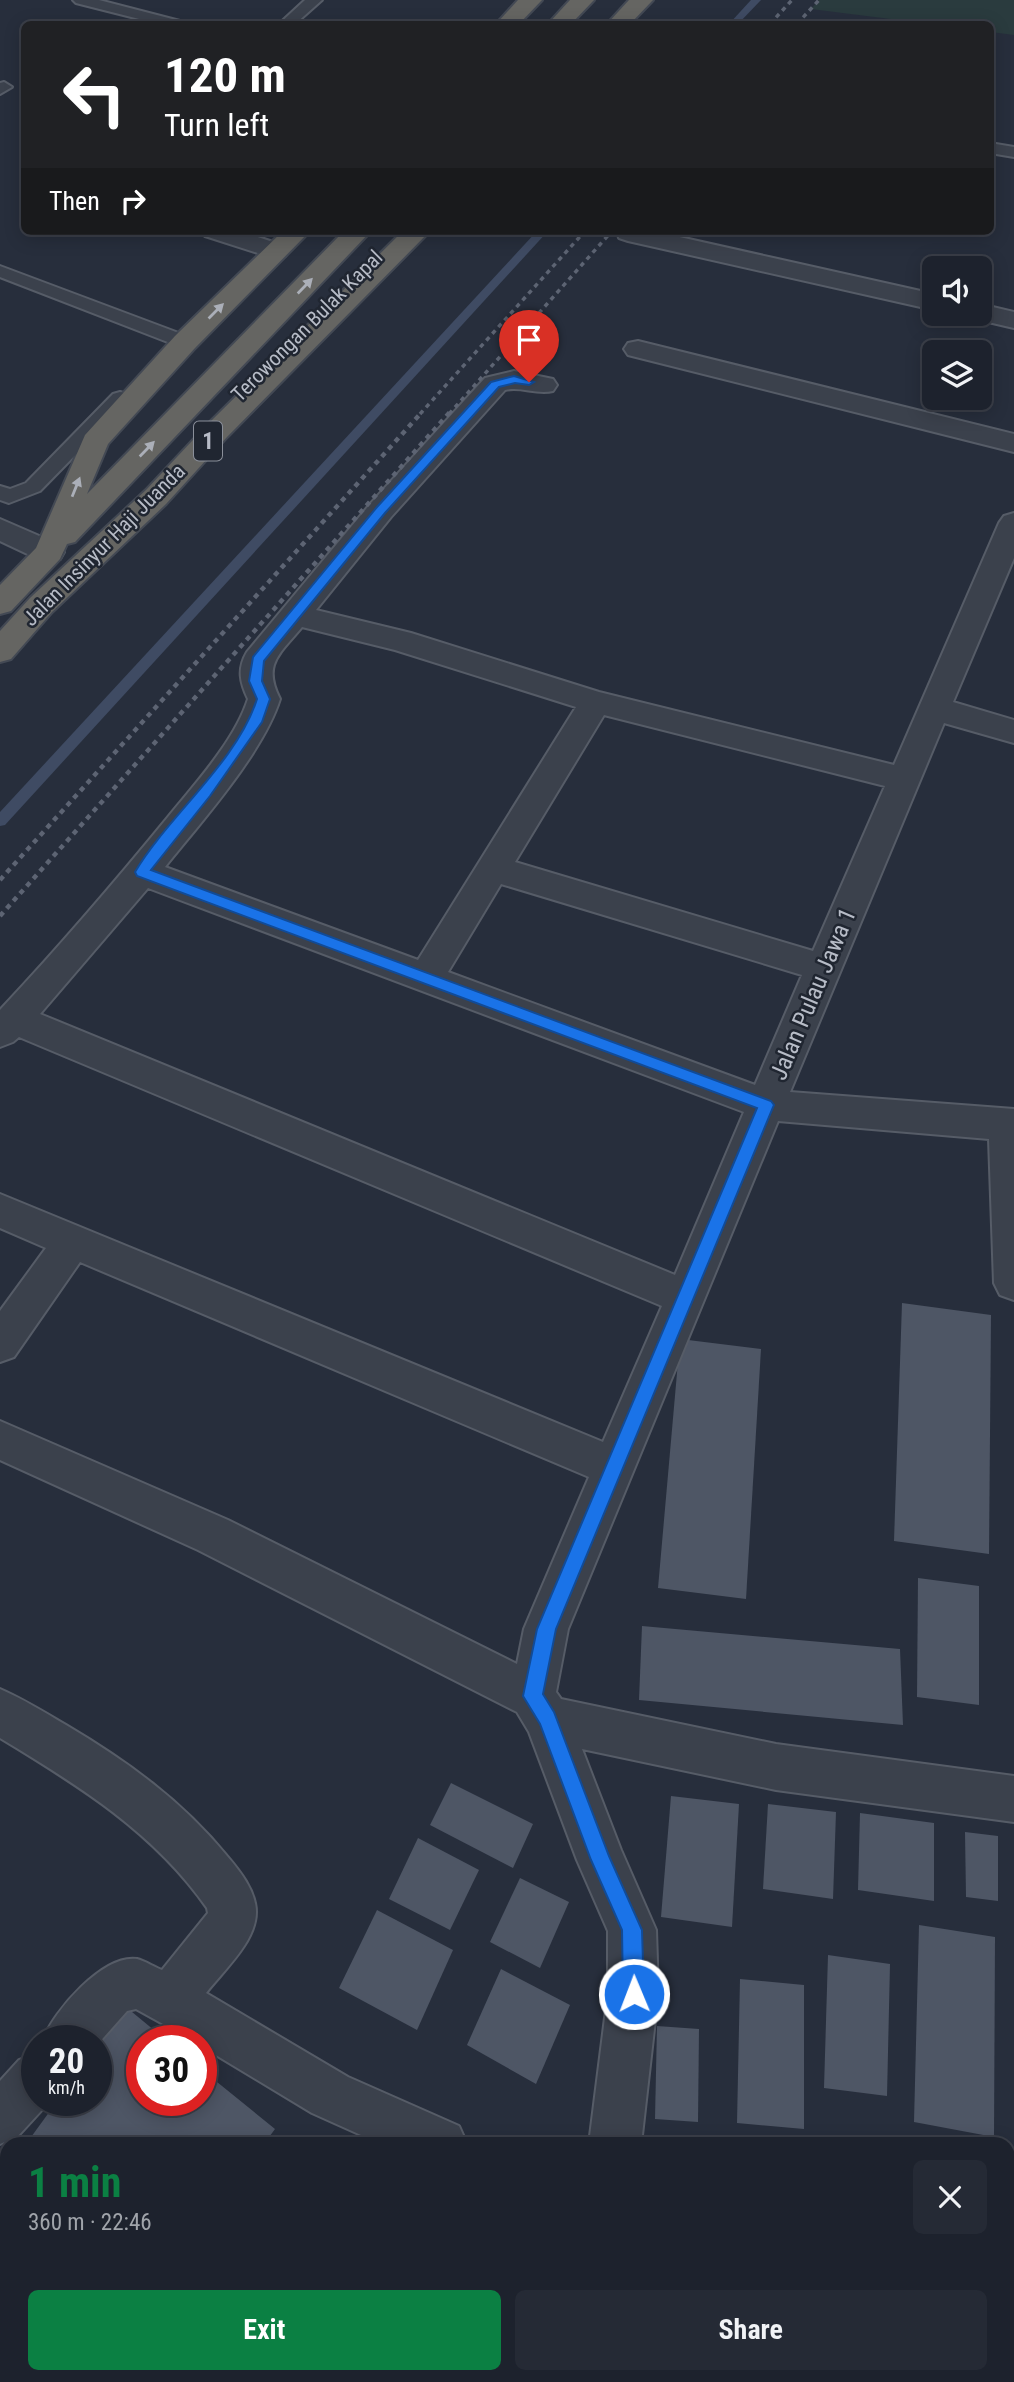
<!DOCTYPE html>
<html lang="en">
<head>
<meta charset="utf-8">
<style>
	:root { --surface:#1d222d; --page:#252a35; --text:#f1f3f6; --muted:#a0a4aa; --line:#3b3f49; --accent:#0b8043 }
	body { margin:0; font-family:"Roboto Condensed",sans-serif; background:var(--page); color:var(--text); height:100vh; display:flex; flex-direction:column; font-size:26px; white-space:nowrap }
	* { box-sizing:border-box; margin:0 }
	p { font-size:23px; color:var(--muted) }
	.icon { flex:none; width:38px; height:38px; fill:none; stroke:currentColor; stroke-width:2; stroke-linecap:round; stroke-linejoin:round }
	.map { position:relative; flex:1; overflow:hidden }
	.sheet { position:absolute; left:0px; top:2137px; width:1015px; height:247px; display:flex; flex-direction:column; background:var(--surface); border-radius:21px 21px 0 0; box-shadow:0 4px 18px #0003,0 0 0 2px var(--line) }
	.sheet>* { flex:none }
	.banner { position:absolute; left:21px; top:21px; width:973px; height:214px; border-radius:10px; box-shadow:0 4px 18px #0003,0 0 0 2px var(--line); background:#202124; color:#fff; overflow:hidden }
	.tools { position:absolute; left:922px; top:256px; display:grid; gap:14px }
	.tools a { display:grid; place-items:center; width:70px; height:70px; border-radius:10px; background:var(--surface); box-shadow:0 4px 18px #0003,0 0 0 2px var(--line); font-size:35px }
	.speed { position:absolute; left:21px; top:2025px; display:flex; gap:14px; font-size:35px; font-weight:700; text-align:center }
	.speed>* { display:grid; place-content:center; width:91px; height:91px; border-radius:50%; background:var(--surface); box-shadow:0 4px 18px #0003,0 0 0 2px var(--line); line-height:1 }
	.speed small { font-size:18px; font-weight:400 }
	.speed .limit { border:10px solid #d22; background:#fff; color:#111 }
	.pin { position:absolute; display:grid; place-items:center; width:60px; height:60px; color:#fff; margin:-72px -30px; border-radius:50% 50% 50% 0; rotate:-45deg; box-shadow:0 0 7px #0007 }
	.pin .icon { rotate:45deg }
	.me { position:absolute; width:77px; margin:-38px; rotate:359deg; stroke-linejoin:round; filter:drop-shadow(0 0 5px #0008) }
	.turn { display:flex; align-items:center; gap:24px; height:147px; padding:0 28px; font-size:32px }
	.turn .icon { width:91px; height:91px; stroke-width:2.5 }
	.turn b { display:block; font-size:49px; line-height:60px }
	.then { display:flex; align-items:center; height:66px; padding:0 28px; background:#0003; gap:14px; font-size:26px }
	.round { display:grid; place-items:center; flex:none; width:74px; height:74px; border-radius:10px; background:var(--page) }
	.head { display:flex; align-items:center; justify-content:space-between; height:119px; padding:0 28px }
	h1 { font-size:42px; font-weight:700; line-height:52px; color:var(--accent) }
	.primary-button { display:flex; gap:14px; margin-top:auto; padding:14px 28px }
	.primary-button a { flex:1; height:80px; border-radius:10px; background:var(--accent); color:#fff; font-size:28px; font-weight:700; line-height:80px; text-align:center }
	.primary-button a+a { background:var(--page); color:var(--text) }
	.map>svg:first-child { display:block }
	.green { fill:#2a3b3e }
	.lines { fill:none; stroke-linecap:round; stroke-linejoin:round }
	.stream { fill:#3f4b63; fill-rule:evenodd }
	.building { fill:#4e5665 }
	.service-casing { stroke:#565c67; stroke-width:4 }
	.minor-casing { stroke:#565c67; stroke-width:4 }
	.trunk-casing { stroke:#434954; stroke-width:4 }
	.service { fill:#3b414c; fill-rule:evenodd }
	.minor { fill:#3b414c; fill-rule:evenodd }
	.trunk { fill:#656562; fill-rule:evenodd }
	.rail-far1 { stroke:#5d6473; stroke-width:3.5; stroke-dasharray:4.5 4.5; stroke-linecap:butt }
	.rail { stroke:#5d6473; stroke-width:4.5; stroke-dasharray:5 5; stroke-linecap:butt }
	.oneway { fill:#abafb8 }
	.route { fill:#1a73e8; stroke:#114b97; stroke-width:2 }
	.labels { text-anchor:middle; stroke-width:5; stroke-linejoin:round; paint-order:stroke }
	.far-street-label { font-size:21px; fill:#b7bcc7; stroke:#202631 }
	.shield { fill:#202631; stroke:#8a8f9a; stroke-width:2 }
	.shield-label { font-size:23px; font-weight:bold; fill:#b7bcc7 }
	.street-label { font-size:24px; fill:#b7bcc7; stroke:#202631 }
</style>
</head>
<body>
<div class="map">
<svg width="1014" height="2382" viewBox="0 0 1014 2382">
	<rect width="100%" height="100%" fill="#272e3c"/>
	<path class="green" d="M819,0h195v35l-23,-3 -1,-8h-60l-119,-15z"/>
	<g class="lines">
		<g class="stream">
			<path d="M751,0h10l-23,24h-9z"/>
			<path d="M537,231h11l-543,594 -5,1v-14z"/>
		</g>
	</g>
	<g class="building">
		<path d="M902,1303l89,12 -2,239 -95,-13z"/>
		<path d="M680,1339l81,10 -15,250 -88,-11z"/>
		<path d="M918,1578l61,8v119l-62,-8z"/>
		<path d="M642,1626l258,23 3,76 -264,-25z"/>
		<path d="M451,1783l82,41 -20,44 -83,-43z"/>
		<path d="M671,1796l68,8 -7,123 -71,-10z"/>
		<path d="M768,1804l68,8 -3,87 -70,-10z"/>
		<path d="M860,1813l74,10v78l-76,-11z"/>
		<path d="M965,1832l33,4v65l-32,-4z"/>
		<path d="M418,1838l61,32 -29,60 -61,-31z"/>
		<path d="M520,1878l49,24 -29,66 -50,-26z"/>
		<path d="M377,1910l76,40 -36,80 -78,-42z"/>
		<path d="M919,1925l76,12 -1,200 -80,-15z"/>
		<path d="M828,1955l62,9 -3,132 -63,-8z"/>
		<path d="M501,1969l69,36 -34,79 -69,-39z"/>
		<path d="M740,1979l64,6v144l-67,-6z"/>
		<path d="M126,2007l40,33h-24v60h59v-31l74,60 -11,15h-238l32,-44h38v-52z"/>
		<path d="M657,2026l42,3 -1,93 -43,-3z"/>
		<path d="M7,2170v36l-7,-6v-21z"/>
		<path d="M1008,2334h6v48h-70v-6h64z"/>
		<path d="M222,2376h26l6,6h-36z"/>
		<path d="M323,2376h121l7,6h-131z"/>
		<rect x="755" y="2376" width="78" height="6"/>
		<path d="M842,2376h71l-1,6h-70z"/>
	</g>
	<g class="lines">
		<defs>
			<g id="service">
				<path d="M73,0h26l81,21 3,3h-24l-83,-21z"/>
				<path d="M305,0h17l-27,24h-16z"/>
				<path d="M4,82l8,5 -12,7v-11z"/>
				<path d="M990,143l24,4v10l-24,-4z"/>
				<path d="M0,266l192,72 2,4 -2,4h-14l-178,-69z"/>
				<path d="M120,392l7,2 2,4 -2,4 -87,89 -31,12 -9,-3v-14l10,3 16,-6 87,-89z"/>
			</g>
			<g id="minor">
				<path d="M201,231h39l45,15 4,5 -4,5 -9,3 -71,-23z"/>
				<path d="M617,231h36l281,63v16l-306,-69 -9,-3z"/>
				<path d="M980,304l34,8v16l-43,-10 -3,-5h12z"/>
				<path d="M638,341l376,93v18l-386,-97 -4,-6 4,-6z"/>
				<path d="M514,371l39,8 4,6 -4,6c-17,4 -32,-5 -48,-1l-114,127 -75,93 95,23 188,59 295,73 105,-242 5,-7 10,-3v45l-61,144 61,18v23l-70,-20 -154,369 224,17v191l-14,-5 -6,-12 -5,-144 -211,-18 -210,508 -12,63 5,7 215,45 238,32v46l-238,-32 -194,-41 39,101 35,80 2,64 -17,150h-52l19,-150v-63l-31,-71 -48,-128 -12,-20 -319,-162 -198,-90v-39l228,99 289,144 7,-35 65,-152 -509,-215 -66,95 -14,5v-51l46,-63 -46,-20v-34l603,248 59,-136 -643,-269 -6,5 -13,5v-37c58,-62 114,-127 168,-193 27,-33 67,-77 80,-118 -8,-17 -11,-30 -1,-47l124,-149 114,-125zM302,627l93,23 181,57 -158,253 -253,-93c36,-45 98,-114 115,-168 -18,-35 0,-45 22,-72zM604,715l281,71 -72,165 -298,-89zM501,884l301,91 -47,110 -307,-113zM148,888l596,224 -69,163 -635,-261z"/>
				<path d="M0,519l60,26 4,7 -4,7 -11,3 -11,-3 -38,-18z"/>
				<path d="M0,1689c23,10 44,23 66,36 61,36 116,76 161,131 12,14 29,35 29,56 0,30 -33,59 -50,81l142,84 111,49 8,18h-86l-69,-31 -111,-67v-6h-9l-56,-31 -9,2 -31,35v-6h-53c10,-28 60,-86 94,-81 8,2 17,8 25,11l46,-57 -1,-5c-53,-76 -129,-123 -207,-170z"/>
				<path d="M37,2053v47h14l-33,36 -18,8v-63l19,-21z"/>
				<path d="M1008,2210l6,1v52l-6,-1z"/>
				<path d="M646,2376h54l2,6h-54z"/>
			</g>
			<g id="trunk">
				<path d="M518,0h24l-23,24h-23z"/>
				<path d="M570,0h24l-23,24h-23z"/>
				<path d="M629,0h24l-23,24h-23z"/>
				<path d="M283,231h27l-115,117 -87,96 -21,50 257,-263h27l-296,311 -8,2 -7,15 -49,52 -11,3v-29l36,-37 49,-113 90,-99z"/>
				<path d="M403,231h27l-203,206 -61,67 -114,108 -41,47 -11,3v-31l30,-33 116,-108 61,-65z"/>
			</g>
		</defs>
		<use href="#service" class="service-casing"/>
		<use href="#minor" class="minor-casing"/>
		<use href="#trunk" class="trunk-casing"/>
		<use href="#service" class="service"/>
		<use href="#minor" class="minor"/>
		<use href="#trunk" class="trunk"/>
		<g class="rail-far1">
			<path d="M770,24l22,-24"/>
			<path d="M797,24l22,-24"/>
			<path d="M420,414l165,-183"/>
			<path d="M449,414l163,-183"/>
		</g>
		<g class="rail">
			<path d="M0,880l422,-468"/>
			<path d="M0,916l450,-504"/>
		</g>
	</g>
	<defs><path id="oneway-solid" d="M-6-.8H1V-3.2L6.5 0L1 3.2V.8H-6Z" transform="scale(1.75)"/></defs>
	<g class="oneway">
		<use href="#oneway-solid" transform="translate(305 286) rotate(-46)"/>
		<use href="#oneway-solid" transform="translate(216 311) rotate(-45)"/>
		<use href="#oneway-solid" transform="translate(147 449) rotate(-46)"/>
		<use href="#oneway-solid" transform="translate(76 487) rotate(-68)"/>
	</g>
	<path class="route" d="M514,376l20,6 -5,3 -14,-2 -16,4 -114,126 -121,148 -2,20 8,18 -8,23 -52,74 -59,74 620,231 3,4 -218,524 -13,65 11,18 55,144 33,74 2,64 -3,7 -7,3 -8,-3 -3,-7 -1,-64 -31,-70 -51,-136 -17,-28 14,-67 220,-521 -620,-232 -2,-4c33,-56 102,-110 122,-173l-8,-18 4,-24 124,-150 114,-125z"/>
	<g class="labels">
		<g class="far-street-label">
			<text transform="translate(307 326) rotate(-45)" y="7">Terowongan Bulak Kapal</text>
			<text transform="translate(104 545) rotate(-45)" y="7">Jalan Insinyur Haji Juanda</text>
		</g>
		<rect class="shield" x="194" y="421.5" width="28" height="39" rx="5"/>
		<g class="shield-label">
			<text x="208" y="449">1</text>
		</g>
		<g class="street-label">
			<text transform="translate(813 994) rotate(-67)" y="8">Jalan Pulau Jawa 1</text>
		</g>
	</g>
</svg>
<div class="tools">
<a><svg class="icon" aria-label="sound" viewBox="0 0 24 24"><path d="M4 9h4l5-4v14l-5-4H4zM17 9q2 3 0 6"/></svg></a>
<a><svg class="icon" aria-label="layers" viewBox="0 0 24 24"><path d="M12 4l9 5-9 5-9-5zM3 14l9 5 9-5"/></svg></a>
</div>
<div class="speed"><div>20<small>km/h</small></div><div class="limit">30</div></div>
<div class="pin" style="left:529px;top:382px;background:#d93025"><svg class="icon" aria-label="arrive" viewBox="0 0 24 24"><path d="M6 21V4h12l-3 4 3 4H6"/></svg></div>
<svg class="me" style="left:634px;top:1994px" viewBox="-20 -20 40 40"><circle r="17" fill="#1a73e8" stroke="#fff" stroke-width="3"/><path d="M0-11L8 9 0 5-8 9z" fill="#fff"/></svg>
<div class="banner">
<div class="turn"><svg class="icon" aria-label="left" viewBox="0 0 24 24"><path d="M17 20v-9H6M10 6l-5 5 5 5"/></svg><div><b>120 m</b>Turn left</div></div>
<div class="then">Then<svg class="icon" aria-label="right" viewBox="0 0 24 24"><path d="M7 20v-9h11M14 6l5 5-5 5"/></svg></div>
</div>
<section class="sheet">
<div class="head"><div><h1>1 min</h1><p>360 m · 22:46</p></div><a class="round"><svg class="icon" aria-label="close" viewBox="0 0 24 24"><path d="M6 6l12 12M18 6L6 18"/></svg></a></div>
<div class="primary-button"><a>Exit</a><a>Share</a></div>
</section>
</div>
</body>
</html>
